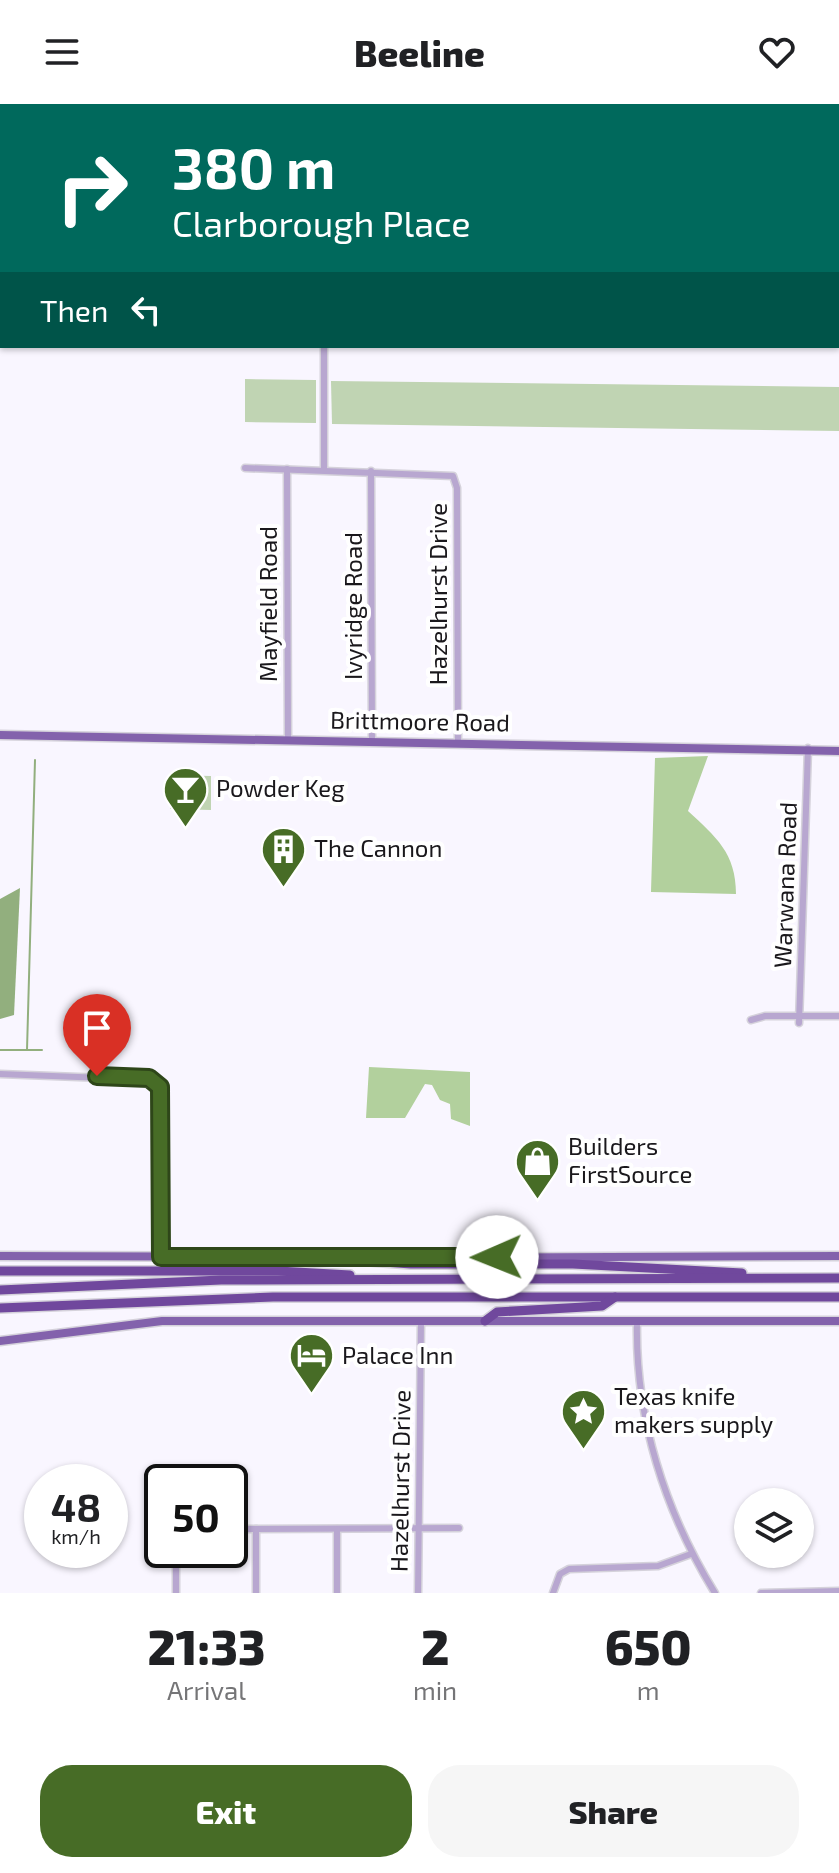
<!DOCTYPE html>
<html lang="en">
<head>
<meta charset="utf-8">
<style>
	:root { --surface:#fff; --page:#f6f6f6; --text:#202124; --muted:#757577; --accent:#476c26 }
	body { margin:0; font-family:"Exo 2",sans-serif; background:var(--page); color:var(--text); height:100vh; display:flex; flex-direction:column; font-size:30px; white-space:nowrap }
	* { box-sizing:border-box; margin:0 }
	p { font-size:26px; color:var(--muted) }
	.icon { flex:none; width:44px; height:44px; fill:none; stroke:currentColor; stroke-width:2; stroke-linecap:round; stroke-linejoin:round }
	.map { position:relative; height:1489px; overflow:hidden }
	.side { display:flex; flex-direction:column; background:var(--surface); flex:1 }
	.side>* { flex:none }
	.banner { position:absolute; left:0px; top:0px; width:840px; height:244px; box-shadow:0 2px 6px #0004; background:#00695c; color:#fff; overflow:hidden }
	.buttons { position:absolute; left:734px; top:1384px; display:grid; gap:16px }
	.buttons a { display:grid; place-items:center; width:80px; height:80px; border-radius:50%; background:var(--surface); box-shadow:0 2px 6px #0004; font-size:40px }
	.speed { position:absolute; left:24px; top:1360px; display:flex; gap:16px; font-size:40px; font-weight:700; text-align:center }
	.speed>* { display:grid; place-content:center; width:104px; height:104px; border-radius:50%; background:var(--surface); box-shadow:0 2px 6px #0004; line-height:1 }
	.speed small { font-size:20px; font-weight:400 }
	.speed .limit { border:4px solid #111; border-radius:12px; background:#fff; color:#111 }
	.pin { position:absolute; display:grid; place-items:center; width:68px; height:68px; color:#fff; margin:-82px -34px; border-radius:50% 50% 50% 0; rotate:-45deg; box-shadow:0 0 8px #0007 }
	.pin .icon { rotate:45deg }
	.me { position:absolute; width:88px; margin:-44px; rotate:269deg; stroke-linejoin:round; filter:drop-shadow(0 0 6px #0008) }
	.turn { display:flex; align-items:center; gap:28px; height:168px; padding:0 40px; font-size:36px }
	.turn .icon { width:104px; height:104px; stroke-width:2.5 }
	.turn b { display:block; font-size:56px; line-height:68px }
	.then { display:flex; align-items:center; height:76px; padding:0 40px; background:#0003; gap:16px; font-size:30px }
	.eta { display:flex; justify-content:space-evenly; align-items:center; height:136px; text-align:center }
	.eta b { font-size:48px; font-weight:800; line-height:56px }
	.primary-button { display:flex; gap:16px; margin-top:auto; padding:16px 40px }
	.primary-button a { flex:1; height:92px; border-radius:32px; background:var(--accent); color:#fff; font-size:32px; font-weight:800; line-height:92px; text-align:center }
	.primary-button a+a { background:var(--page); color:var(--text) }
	header { display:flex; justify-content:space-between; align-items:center; height:104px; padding:0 40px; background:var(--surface); font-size:36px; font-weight:800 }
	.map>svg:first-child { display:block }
	.green { fill:#c0d4b3 }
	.forest { fill:#b2d09d }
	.water { fill:#92af7e }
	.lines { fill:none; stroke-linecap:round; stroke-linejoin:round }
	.stream { stroke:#92af7e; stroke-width:2 }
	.minor-casing { stroke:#d5d2db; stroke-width:9 }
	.major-casing { stroke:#d5d2db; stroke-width:11 }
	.highway-casing { stroke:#d5d2db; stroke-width:12 }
	.minor { stroke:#b8a7d0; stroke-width:6 }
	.major { stroke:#8362ac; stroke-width:8 }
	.highway { stroke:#70489d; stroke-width:9 }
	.route-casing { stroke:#2e4619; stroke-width:20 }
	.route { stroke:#476c26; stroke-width:14 }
	.labels { text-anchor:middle; stroke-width:8; stroke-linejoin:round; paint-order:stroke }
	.street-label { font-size:24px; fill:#1a181c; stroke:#fff }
	.poi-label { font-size:24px; fill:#1a181c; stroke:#fff; text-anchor:start }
</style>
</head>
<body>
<header><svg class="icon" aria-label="menu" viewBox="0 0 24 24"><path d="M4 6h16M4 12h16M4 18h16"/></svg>Beeline<svg class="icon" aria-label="heart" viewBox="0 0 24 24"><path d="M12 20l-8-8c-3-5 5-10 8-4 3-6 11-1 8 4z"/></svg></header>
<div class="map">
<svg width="839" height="1489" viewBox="0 0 839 1489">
	<rect width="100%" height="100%" fill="#f9f6ff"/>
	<g class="green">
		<path d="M245,275l71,1v43l-71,-1z"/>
		<path d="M331,277l508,6v44l-507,-7z"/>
		<path d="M170,671l41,1v34l-41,-1z"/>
	</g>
	<g class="forest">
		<path d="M708,652l-20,55c28,26 48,42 48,83l-85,-2 4,-134z"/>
		<path d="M369,963l101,5v54l-19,-7 -1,-15 -10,-4 -8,-15 -7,-1 -20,34h-39z"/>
	</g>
	<path class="water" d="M20,784l-6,127 -14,4v-120z"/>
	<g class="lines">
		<g class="stream">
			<path d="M0,946h42"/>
			<path d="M27,946l8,-290"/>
		</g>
		<defs>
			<g id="minor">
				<path d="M23,2v-2"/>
				<path d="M638,2v-2"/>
				<path d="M0,54h2"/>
				<path d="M838,63h1"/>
				<path d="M0,228h2"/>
				<path d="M838,238h1"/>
				<path d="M324,242v123"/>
				<path d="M245,364l208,8 4,12 1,254"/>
				<path d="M287,365l1,271"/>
				<path d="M371,367l1,270"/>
				<path d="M751,916l14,-4h74"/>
				<path d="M799,919l9,-275"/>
				<path d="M0,970l156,6 5,16v161"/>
				<path d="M637,1218c-2,96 28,190 78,271"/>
				<path d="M230,1425l229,-1"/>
				<path d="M256,1425v64"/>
				<path d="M176,1489v-43"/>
				<path d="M337,1489v-64"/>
				<path d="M418,1489l3,-272"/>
				<path d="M553,1489l7,-19 9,-5 89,-3 33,-12"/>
				<path d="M761,1489l78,-2"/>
			</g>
			<g id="major">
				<path d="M0,631l839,16"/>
				<path d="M0,1152l318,1"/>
				<path d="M376,1154l463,-2"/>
				<path d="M0,1237l162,-20h677"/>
			</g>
			<g id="highway">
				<path d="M315,1153l96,7h162l169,9"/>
				<path d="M0,1167h278l72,4"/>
				<path d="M0,1186l221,-10 618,-2"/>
				<path d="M0,1204l273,-11h566"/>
				<path d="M485,1217l12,-9 105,-6 13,-9"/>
			</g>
		</defs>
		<use href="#minor" class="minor-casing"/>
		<use href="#major" class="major-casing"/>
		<use href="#highway" class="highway-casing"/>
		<use href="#minor" class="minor"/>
		<use href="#major" class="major"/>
		<use href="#highway" class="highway"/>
	</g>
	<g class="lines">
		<defs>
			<path id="route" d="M97,972l52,2 11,9 1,170h336"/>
		</defs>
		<use href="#route" class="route-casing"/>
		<use href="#route" class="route"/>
	</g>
	<defs>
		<symbol id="bar-pin" viewBox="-11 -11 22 30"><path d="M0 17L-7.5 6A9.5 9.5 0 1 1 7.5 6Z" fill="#476c26" stroke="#fff"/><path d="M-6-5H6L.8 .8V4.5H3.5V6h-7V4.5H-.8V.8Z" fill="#fff"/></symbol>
		<symbol id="building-pin" viewBox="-11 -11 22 30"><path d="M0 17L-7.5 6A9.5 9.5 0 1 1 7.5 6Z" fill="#476c26" stroke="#fff"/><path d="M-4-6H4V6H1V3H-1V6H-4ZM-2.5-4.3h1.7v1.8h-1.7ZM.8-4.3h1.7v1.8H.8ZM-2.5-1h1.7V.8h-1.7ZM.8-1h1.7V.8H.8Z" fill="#fff"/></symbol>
		<symbol id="shop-pin" viewBox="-11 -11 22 30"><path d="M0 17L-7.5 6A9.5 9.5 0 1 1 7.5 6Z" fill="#476c26" stroke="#fff"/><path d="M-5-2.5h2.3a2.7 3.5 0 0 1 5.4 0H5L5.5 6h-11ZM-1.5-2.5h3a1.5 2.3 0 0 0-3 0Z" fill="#fff"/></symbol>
		<symbol id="hotel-pin" viewBox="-11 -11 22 30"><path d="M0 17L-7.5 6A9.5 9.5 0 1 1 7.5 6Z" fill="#476c26" stroke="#fff"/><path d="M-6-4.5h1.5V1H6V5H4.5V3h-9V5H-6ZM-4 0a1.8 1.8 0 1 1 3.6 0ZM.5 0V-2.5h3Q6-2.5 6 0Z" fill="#fff"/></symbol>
		<symbol id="sight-pin" viewBox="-11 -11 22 30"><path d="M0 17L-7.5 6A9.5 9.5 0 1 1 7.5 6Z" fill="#476c26" stroke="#fff"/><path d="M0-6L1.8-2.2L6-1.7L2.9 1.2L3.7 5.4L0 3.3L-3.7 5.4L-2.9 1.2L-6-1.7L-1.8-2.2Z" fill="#fff"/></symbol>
	</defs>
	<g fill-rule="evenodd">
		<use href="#bar-pin" x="160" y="660" width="51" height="69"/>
		<use href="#building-pin" x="258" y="720" width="51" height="69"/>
		<use href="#shop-pin" x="512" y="1032" width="51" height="69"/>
		<use href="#hotel-pin" x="286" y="1226" width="51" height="69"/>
		<use href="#sight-pin" x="558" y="1282" width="51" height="69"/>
	</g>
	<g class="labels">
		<g class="street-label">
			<text transform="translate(439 490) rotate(-90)" y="8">Hazelhurst Drive</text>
			<text transform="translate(269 500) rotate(-90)" y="8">Mayfield Road</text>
			<text transform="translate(354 502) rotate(-90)" y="8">Ivyridge Road</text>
			<text transform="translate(420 618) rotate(1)" y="8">Brittmoore Road</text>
			<text transform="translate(786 781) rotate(-88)" y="8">Warwana Road</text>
			<text transform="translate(401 1377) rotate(-89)" y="8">Hazelhurst Drive</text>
		</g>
		<g class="poi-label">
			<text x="216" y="693">Powder Keg</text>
			<text x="314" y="753">The Cannon</text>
			<text x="568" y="1051">Builders<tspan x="568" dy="28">FirstSource</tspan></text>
			<text x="342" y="1260">Palace Inn</text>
			<text x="614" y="1301">Texas knife<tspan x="614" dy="28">makers supply</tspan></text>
		</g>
	</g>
</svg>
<div class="buttons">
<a><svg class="icon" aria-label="layers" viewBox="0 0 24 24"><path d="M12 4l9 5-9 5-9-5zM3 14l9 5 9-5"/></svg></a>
</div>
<div class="speed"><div>48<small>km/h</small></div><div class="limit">50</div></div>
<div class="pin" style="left:97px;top:972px;background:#d93025"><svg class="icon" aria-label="arrive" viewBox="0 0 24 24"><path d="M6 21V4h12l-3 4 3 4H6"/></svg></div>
<svg class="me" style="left:497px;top:1153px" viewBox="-20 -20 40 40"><circle r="19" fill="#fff"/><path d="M0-13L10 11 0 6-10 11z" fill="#476c26"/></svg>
<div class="banner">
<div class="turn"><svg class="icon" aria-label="right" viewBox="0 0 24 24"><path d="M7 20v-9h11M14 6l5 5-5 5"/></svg><div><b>380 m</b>Clarborough Place</div></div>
<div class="then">Then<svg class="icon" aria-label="left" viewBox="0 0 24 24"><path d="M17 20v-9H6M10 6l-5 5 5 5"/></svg></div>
</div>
</div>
<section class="side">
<div class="eta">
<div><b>21:33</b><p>Arrival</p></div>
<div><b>2</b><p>min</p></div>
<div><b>650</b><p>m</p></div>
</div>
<div class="primary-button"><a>Exit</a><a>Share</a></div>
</section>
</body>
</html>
